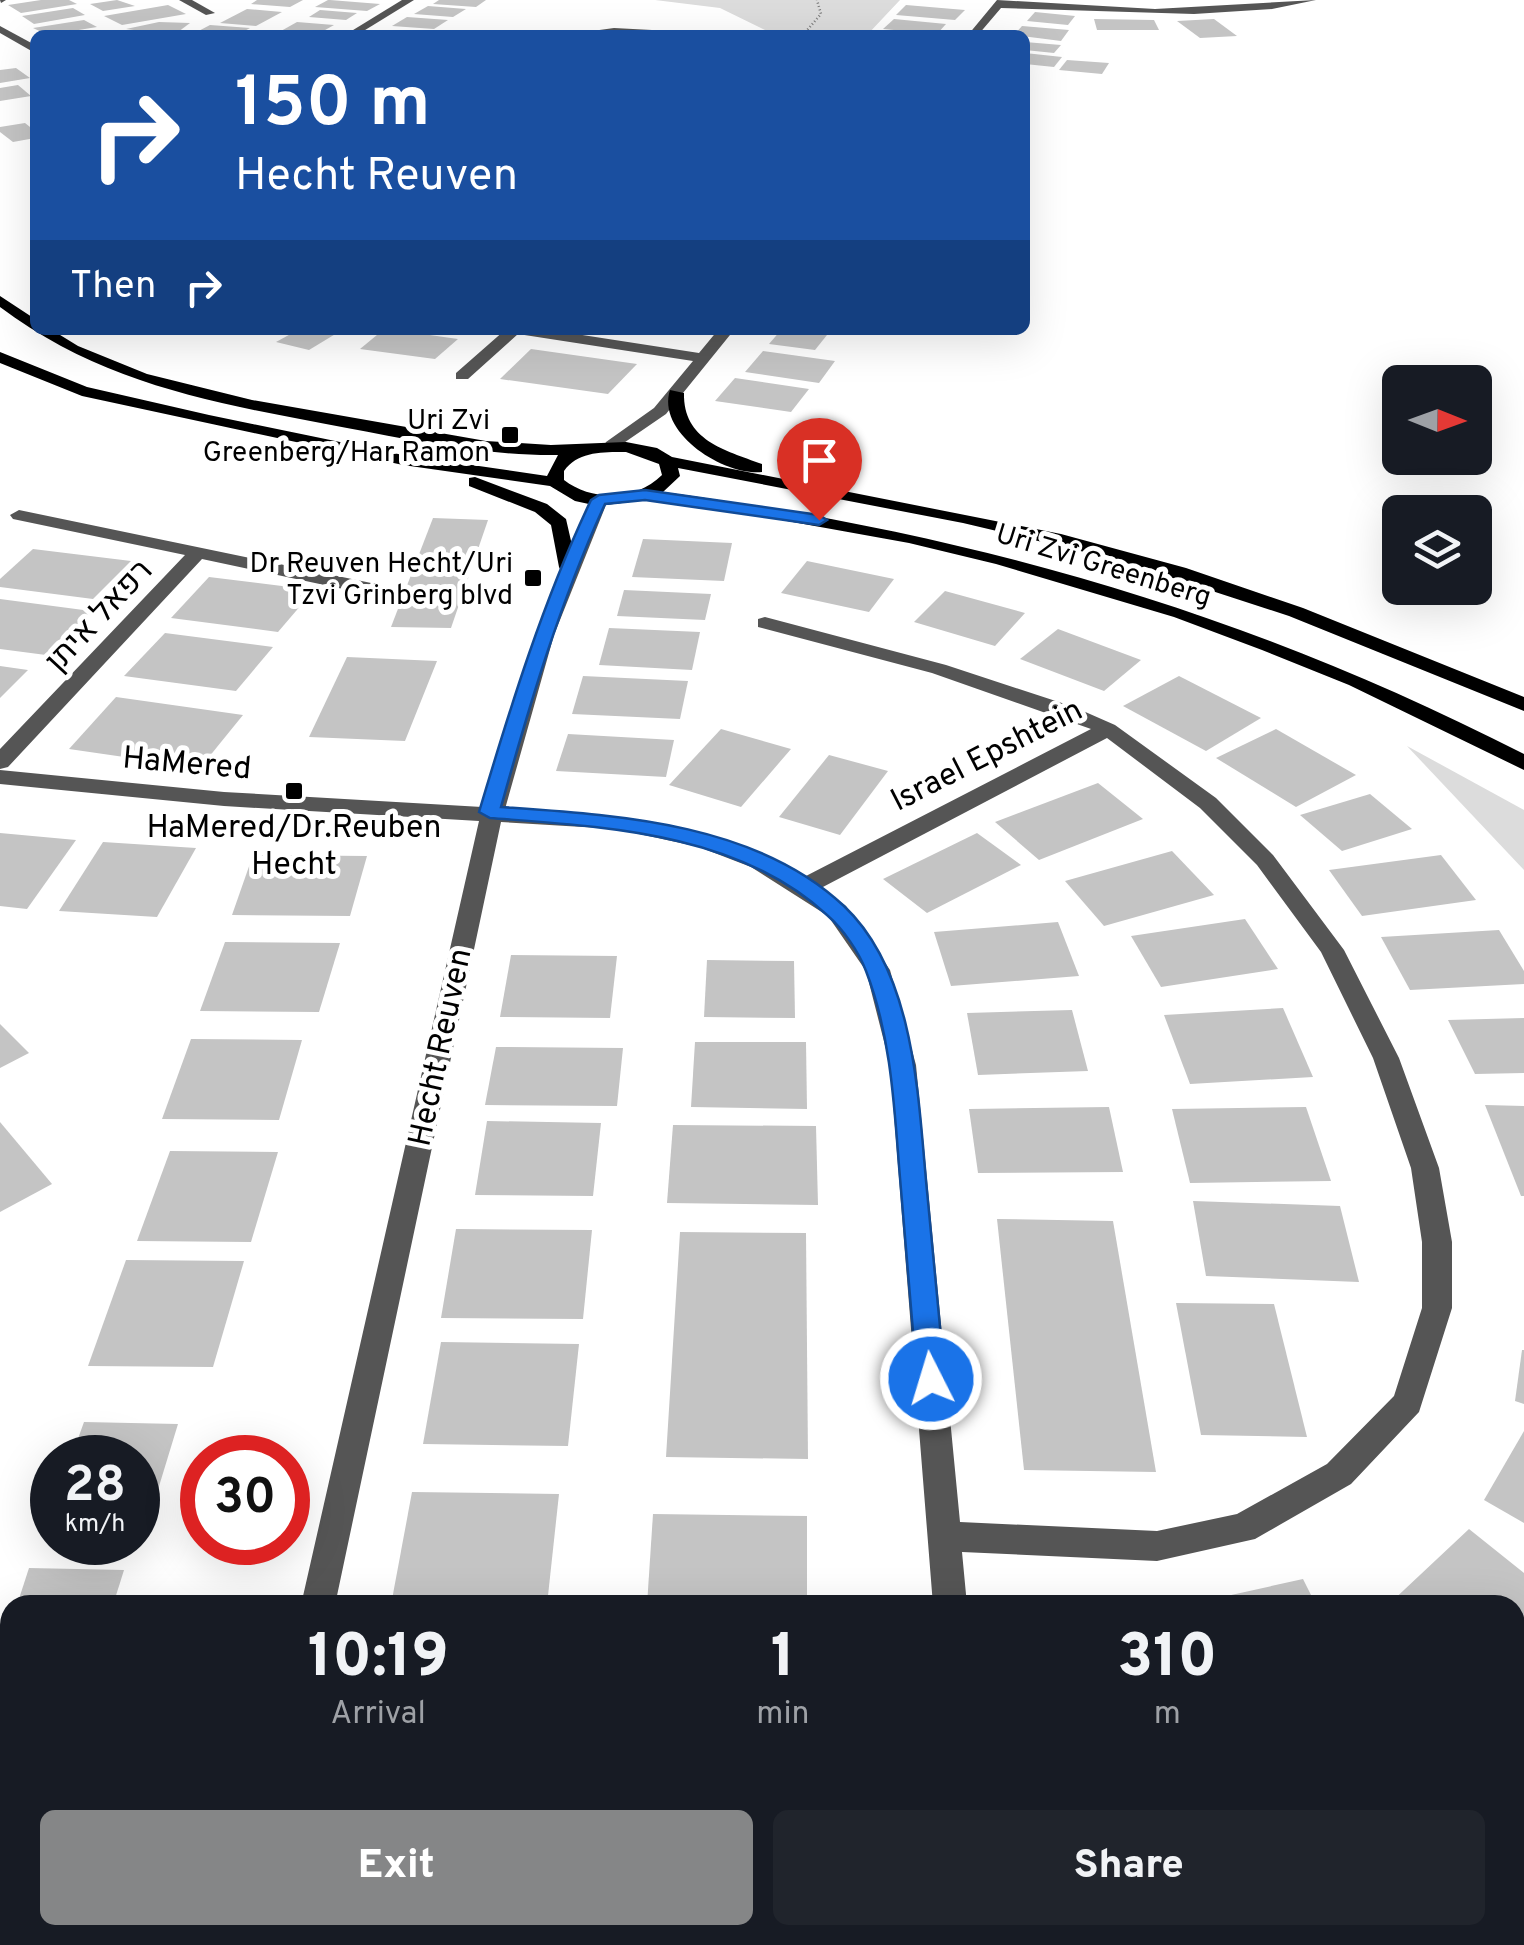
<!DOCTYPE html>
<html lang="en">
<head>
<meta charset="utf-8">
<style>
	:root { --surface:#171b24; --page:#20242c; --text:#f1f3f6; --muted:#9ea1a6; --accent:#858687 }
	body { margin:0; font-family:Overpass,Heebo,sans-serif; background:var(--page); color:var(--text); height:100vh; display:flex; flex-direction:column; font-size:38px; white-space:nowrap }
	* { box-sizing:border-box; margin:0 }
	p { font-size:32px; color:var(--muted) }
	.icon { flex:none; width:55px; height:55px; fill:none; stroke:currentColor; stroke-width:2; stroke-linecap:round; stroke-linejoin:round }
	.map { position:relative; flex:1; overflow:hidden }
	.panel { position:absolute; left:0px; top:1595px; width:1525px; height:350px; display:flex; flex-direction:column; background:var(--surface); border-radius:30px 30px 0 0; box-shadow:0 10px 40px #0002 }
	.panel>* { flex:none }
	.banner { position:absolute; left:30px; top:30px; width:1000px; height:305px; border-radius:15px; box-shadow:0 10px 40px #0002; background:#1a4fa0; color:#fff; overflow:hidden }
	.needle { width:65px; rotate:91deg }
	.tools { position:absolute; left:1382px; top:365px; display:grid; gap:20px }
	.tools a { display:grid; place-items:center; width:110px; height:110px; border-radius:15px; background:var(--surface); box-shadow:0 10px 40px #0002; font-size:50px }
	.speed { position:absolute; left:30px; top:1435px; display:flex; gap:20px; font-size:50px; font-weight:700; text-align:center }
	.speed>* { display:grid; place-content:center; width:130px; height:130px; border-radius:50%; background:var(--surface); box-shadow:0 10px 40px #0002; line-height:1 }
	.speed small { font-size:25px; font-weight:400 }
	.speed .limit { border:15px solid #d22; background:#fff; color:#111 }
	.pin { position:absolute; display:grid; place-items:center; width:85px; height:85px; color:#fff; margin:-102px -42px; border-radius:50% 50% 50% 0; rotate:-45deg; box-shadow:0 0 10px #0007 }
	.pin .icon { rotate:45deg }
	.me { position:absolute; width:110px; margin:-55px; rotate:355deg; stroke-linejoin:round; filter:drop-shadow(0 0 8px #0008) }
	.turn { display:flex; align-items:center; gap:35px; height:210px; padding:0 40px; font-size:45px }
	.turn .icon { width:130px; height:130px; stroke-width:2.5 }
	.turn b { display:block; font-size:70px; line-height:85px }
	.then { display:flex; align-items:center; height:95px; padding:0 40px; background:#0003; gap:20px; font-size:38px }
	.eta { display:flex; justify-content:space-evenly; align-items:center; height:170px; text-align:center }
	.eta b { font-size:60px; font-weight:800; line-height:70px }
	.primary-button { display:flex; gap:20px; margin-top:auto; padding:20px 40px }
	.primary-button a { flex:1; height:115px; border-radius:15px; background:var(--accent); color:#fff; font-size:40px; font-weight:800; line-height:115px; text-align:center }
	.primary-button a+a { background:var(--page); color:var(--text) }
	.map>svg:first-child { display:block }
	.green { fill:#dcdcdc }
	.building { fill:#c4c4c4 }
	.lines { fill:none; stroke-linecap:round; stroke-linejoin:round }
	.path { stroke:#777; stroke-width:2.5; stroke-dasharray:1 2.5; stroke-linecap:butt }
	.minor { fill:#555; fill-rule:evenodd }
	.major { fill:#000; fill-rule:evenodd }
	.route { fill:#1a73e8; stroke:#114b97; stroke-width:2.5 }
	.poi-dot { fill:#000; stroke:#fff; stroke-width:4 }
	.labels { text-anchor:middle; stroke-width:10; stroke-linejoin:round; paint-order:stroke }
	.far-poi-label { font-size:28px; fill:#000; stroke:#fff; text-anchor:end }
	.far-street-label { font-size:28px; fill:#000; stroke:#fff }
	.street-label { font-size:32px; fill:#000; stroke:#fff }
	.poi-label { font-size:32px; fill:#000; stroke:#fff }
</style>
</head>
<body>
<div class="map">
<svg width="1524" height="1945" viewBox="0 0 1524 1945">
	<rect width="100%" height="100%" fill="#fff"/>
	<g class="green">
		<path d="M655,0h245l-33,35h-92l-55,-27z"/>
		<path d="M1407,746l117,64v60z"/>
		<path d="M1524,1758v187h-170l-2,-10h163v-172z"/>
	</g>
	<g class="building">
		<path d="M41,0h28l8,4 -56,9 -13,-8z"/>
		<path d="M117,0l18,6 -32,5 -13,-7z"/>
		<path d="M257,0h46l-13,7 -39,-3z"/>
		<path d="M328,0h2l50,4 -13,7 -52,-4z"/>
		<path d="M439,0h47l-10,7 -43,-3z"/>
		<path d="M168,5l18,9 -64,11 -18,-9z"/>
		<path d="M906,5l59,5 -10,10 -59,-5z"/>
		<path d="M428,6l38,3 -13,8 -39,-3z"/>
		<path d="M73,8l12,7 -51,9 -12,-8z"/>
		<path d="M247,9l35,3 -26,14 -36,-3z"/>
		<path d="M320,10l37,3 -11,7 -37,-3z"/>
		<path d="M1035,12l40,4 -7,9 -41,-4z"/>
		<path d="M407,17l41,3 -14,9 -42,-3z"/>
		<path d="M894,19l52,5 -9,10 -54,-5z"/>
		<path d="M1094,19l60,1 5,10h-62z"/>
		<path d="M1214,19l23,17 -37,2 -23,-17z"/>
		<path d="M84,20l13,7 -49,8 -15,-7z"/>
		<path d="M159,22l31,1 -16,12 -48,-6z"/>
		<path d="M297,22l37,3 -16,9 -37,-3z"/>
		<path d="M210,25l40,3 -13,7h-46z"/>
		<path d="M1022,26l47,4 -8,11 -47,-6z"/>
		<path d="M1025,42l36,3 -7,8 -29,-3z"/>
		<path d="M1025,53l37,4 -8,10 -29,-3z"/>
		<path d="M1067,60l42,3 -7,11 -43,-4z"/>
		<path d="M16,68l14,10 -30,5v-13z"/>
		<path d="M18,85l13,11 -31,5v-13z"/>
		<path d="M25,123l10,8v7l-22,4 -13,-10v-5z"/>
		<path d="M298,330h44l-33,20 -33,-8z"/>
		<path d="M383,330h11l64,9 -23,20 -75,-10z"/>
		<path d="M781,330h50l-16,20 -46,-6z"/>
		<path d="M531,349l106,15 -29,30 -108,-15z"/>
		<path d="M763,351l72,10 -16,22 -74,-11z"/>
		<path d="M735,378l74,11 -18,23 -76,-11z"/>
		<path d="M433,518l55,2 -37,108 -60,-1z"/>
		<path d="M643,539l89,4 -8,38 -92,-4z"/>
		<path d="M33,549l98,12 -38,38 -93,-12v-8z"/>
		<path d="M807,561l87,18 -25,33 -88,-19z"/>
		<path d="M209,577l105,13 -36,42 -107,-14z"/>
		<path d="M624,590l87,4 -6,26 -88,-4z"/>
		<path d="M945,591l80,22 -30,33 -81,-24z"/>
		<path d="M0,599l91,12 -45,44 -46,-6z"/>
		<path d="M609,628l91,4 -8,38 -93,-5z"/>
		<path d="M1058,629l83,31 -37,31 -84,-32z"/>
		<path d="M165,633l108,14 -37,44 -112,-15z"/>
		<path d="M347,657l90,4 -32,80 -96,-4z"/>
		<path d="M0,666l28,4 -28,28z"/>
		<path d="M583,676l105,5 -8,38 -108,-5z"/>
		<path d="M1179,676l82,42 -55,33 -83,-45z"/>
		<path d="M116,697l127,18 -43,53 -131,-19z"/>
		<path d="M721,729l70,20 -50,58 -72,-22z"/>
		<path d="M1276,729l80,46 -60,32 -80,-49z"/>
		<path d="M568,734l106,6 -8,37 -110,-6z"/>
		<path d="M829,755l59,16 -48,64 -61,-18z"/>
		<path d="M1098,783l45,36 -104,41 -44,-38z"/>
		<path d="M1370,794l42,35 -70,22 -42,-36z"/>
		<path d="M0,833l76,7 -49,69 -27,-3z"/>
		<path d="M977,833l44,32 -94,48 -44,-34z"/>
		<path d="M103,842l93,6 -39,69 -98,-6z"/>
		<path d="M1172,851l42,44 -110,31 -39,-45z"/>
		<path d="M253,855l114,1 -17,60 -118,-1z"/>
		<path d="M1441,855l35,45 -114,16 -33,-46z"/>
		<path d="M1245,919l33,50 -117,18 -30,-51z"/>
		<path d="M1058,922l21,54 -128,10 -17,-54z"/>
		<path d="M1499,930l25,41v13l-114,6 -29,-53z"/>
		<path d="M225,942l115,1 -21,69 -119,-1z"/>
		<path d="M511,955l106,1 -7,62 -110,-1z"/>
		<path d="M707,960l87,1 1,57 -91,-1z"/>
		<path d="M1283,1008l30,69 -123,7 -26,-69z"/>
		<path d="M1072,1010l16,61 -110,4 -11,-62z"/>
		<path d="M1524,1018v55l-49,1 -27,-54z"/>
		<path d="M0,1024l29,29 -29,15z"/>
		<path d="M191,1039l111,1 -23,80 -117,-1z"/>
		<path d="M695,1042h111l1,67 -116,-2z"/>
		<path d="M496,1047l127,1 -6,58 -132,-1z"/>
		<path d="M1485,1105l39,1v90h-3z"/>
		<path d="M1109,1107l14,65 -145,1 -9,-64z"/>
		<path d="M1306,1107l25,74 -141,2 -18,-74z"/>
		<path d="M487,1121l114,2 -8,73 -118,-1z"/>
		<path d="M0,1122l52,62 -52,28z"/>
		<path d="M673,1125l143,1 2,79 -151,-2z"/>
		<path d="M170,1151l108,1 -27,90 -114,-1z"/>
		<path d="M1193,1201l147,5 19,76 -153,-6z"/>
		<path d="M997,1219l116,2 43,251 -132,-2z"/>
		<path d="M456,1229l136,1 -9,89 -142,-1z"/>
		<path d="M680,1232l126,1 2,226 -142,-2z"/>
		<path d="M126,1260l118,1 -31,106 -125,-1z"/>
		<path d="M1176,1303l98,1 33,133 -106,-2z"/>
		<path d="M441,1342l138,2 -11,102 -145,-2z"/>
		<path d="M1522,1350h2v54l-9,-3z"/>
		<path d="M84,1422l94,2 -36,118h-4v-84h-67z"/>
		<path d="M1524,1431v92l-40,-23z"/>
		<path d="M412,1492l147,2 -12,111h-156z"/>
		<path d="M653,1514l154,2v89h-160z"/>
		<path d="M1469,1529l55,44v165l-9,-8v-125h-127z"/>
		<path d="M29,1568l95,2 -11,35h-96z"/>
		<path d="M1303,1579l13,26h-121v-2z"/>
		<path d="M9,1626l1,91h-10v-64z"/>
		<rect x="0" y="1770" width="10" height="158"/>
		<path d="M327,1935h198l-1,10h-198z"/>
		<rect x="620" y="1935" width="205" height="10"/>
		<path d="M1058,1935h179l2,10h-180z"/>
	</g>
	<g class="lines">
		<path class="path" d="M803,35l18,-21 -4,-14"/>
		<g class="minor">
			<path d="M0,0h6l-5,3z"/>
			<path d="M179,0h13l23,13 -9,2z"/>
			<path d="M402,0h12l-57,35h-12z"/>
			<path d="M997,0l158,9 161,-9 -44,9 -78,5 -193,-6 -23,27h-10z"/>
			<path d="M0,26l35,19v8l-35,-20z"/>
			<path d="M614,28l76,4 5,3h-132z"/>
			<path d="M505,330h45l149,23 19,-23h16l-68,84 -54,37 -8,-5 2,-4 48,-34 39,-47 -175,-27 -50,45h-12v-6z"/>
			<path d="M599,495l9,5 -54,135 -49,174c108,6 202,15 299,68l287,-148 -159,-56 -174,-46v-8l7,-2 181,48 128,42 41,18 101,73 57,57 71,95 55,108 40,110 13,74v66l-33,104 -68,72 -96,55 -98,22 -195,-9 5,53h-34l-43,-540 -24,-94 -38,-55 -77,-49 -52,-20 -83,-18 -115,-7 -166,783h-34l178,-784 -255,-15 -224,-22v-14l224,22 258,15 53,-172 55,-135zM1107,738l93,70 57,57 64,87 52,106 38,110 11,74v66l-28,88 -67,68 -90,50 -80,17 -197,-9 -44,-457 -26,-95 -44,-64 -25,-18z"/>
			<path d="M19,510l357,74 10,6 -10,6 -174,-37 -194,208 -8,2v-20l185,-194 -172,-36 -3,-4z"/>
			<path d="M227,1935h40l-2,10h-40z"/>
			<path d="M952,1935h40l1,10h-40z"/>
		</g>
		<g class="major">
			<path d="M0,296l35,23v11h17l26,16 69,28 105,26 234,41 65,4 75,-3 31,6 15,9 389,77 125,34 117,40 221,89v14l-235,-95 -175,-57 -151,-36 -285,-55 2,8 -17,16c314,43 578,118 861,262v16l-175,-85 -87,-35 -88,-33 -178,-53 -87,-21 -156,-28 -107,-15 -48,6 -23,-5 -25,-15 -147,-21 -321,-69 -82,-33v-11l87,35 122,28 194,40 144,21 11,-21c-71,1 -141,-14 -211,-27 -127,-24 -242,-42 -347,-121zM626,452l33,12 3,11c-26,26 -69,27 -98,5v-9c14,-20 40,-19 62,-19z"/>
			<path d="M670,390l14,3c-1,47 40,57 78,71v8c-38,4 -106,-39 -92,-82z"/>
			<path d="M475,477l72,27 19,15 11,48 -2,4h-14l-2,-4 -8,-42 -16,-13 -66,-26v-8z"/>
		</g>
	</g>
	<path class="route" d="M645,490l174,25 8,5 -8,5 -174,-25 -40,4c-45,98 -75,199 -104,303 114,8 254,15 343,99 72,68 74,193 83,285 6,62 12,125 18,188l-4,8 -10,4 -10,-4 -4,-8c-6,-71 -12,-142 -18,-213 -5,-65 -9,-133 -33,-195 -7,-19 -23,-42 -39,-56 -90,-83 -222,-88 -337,-97l-11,-6c32,-107 64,-211 112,-312l8,-5z"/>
	<g class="poi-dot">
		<rect x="500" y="425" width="20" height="20" rx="5"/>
		<rect x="523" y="568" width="20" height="20" rx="5"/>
		<rect x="284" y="781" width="20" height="20" rx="5"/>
	</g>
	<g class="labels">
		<g class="far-poi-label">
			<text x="490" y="429">Uri Zvi<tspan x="490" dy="32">Greenberg/Har Ramon</tspan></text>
			<text x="513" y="572">Dr Reuven Hecht/Uri<tspan x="513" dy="32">Tzvi Grinberg blvd</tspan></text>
		</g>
		<g class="far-street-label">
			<text transform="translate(1104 564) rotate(17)" y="10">Uri Zvi Greenberg</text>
		</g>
		<g class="street-label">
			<text transform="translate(98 615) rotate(-47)" y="11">רפאל איתן</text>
			<text transform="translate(986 754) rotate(-27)" y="11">Israel Epshtein</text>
			<text transform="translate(187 762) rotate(5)" y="11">HaMered</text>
			<text transform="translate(439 1047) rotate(-78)" y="11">Hecht Reuven</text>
		</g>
		<g class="poi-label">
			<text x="294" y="837">HaMered/Dr.Reuben<tspan x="294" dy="37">Hecht</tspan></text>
		</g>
	</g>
</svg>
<div class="tools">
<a><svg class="needle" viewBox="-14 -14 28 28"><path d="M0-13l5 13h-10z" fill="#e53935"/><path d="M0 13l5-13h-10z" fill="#9ea1a6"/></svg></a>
<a><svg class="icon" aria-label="layers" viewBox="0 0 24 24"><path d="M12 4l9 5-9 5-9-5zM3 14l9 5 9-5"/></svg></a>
</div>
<div class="speed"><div>28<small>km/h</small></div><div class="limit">30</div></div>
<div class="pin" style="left:819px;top:520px;background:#d93025"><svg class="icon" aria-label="arrive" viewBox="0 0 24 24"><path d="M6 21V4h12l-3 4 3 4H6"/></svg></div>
<svg class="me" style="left:931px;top:1379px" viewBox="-20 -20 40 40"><circle r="17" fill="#1a73e8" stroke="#fff" stroke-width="3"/><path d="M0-11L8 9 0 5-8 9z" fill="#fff"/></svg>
<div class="banner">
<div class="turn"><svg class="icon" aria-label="right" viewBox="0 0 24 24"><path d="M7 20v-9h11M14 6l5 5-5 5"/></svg><div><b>150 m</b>Hecht Reuven</div></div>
<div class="then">Then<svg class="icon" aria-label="right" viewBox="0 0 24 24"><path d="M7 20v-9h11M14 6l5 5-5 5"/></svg></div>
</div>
<section class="panel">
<div class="eta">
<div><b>10:19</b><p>Arrival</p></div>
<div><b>1</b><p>min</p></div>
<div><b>310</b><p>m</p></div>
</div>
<div class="primary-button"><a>Exit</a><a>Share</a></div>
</section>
</div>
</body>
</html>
